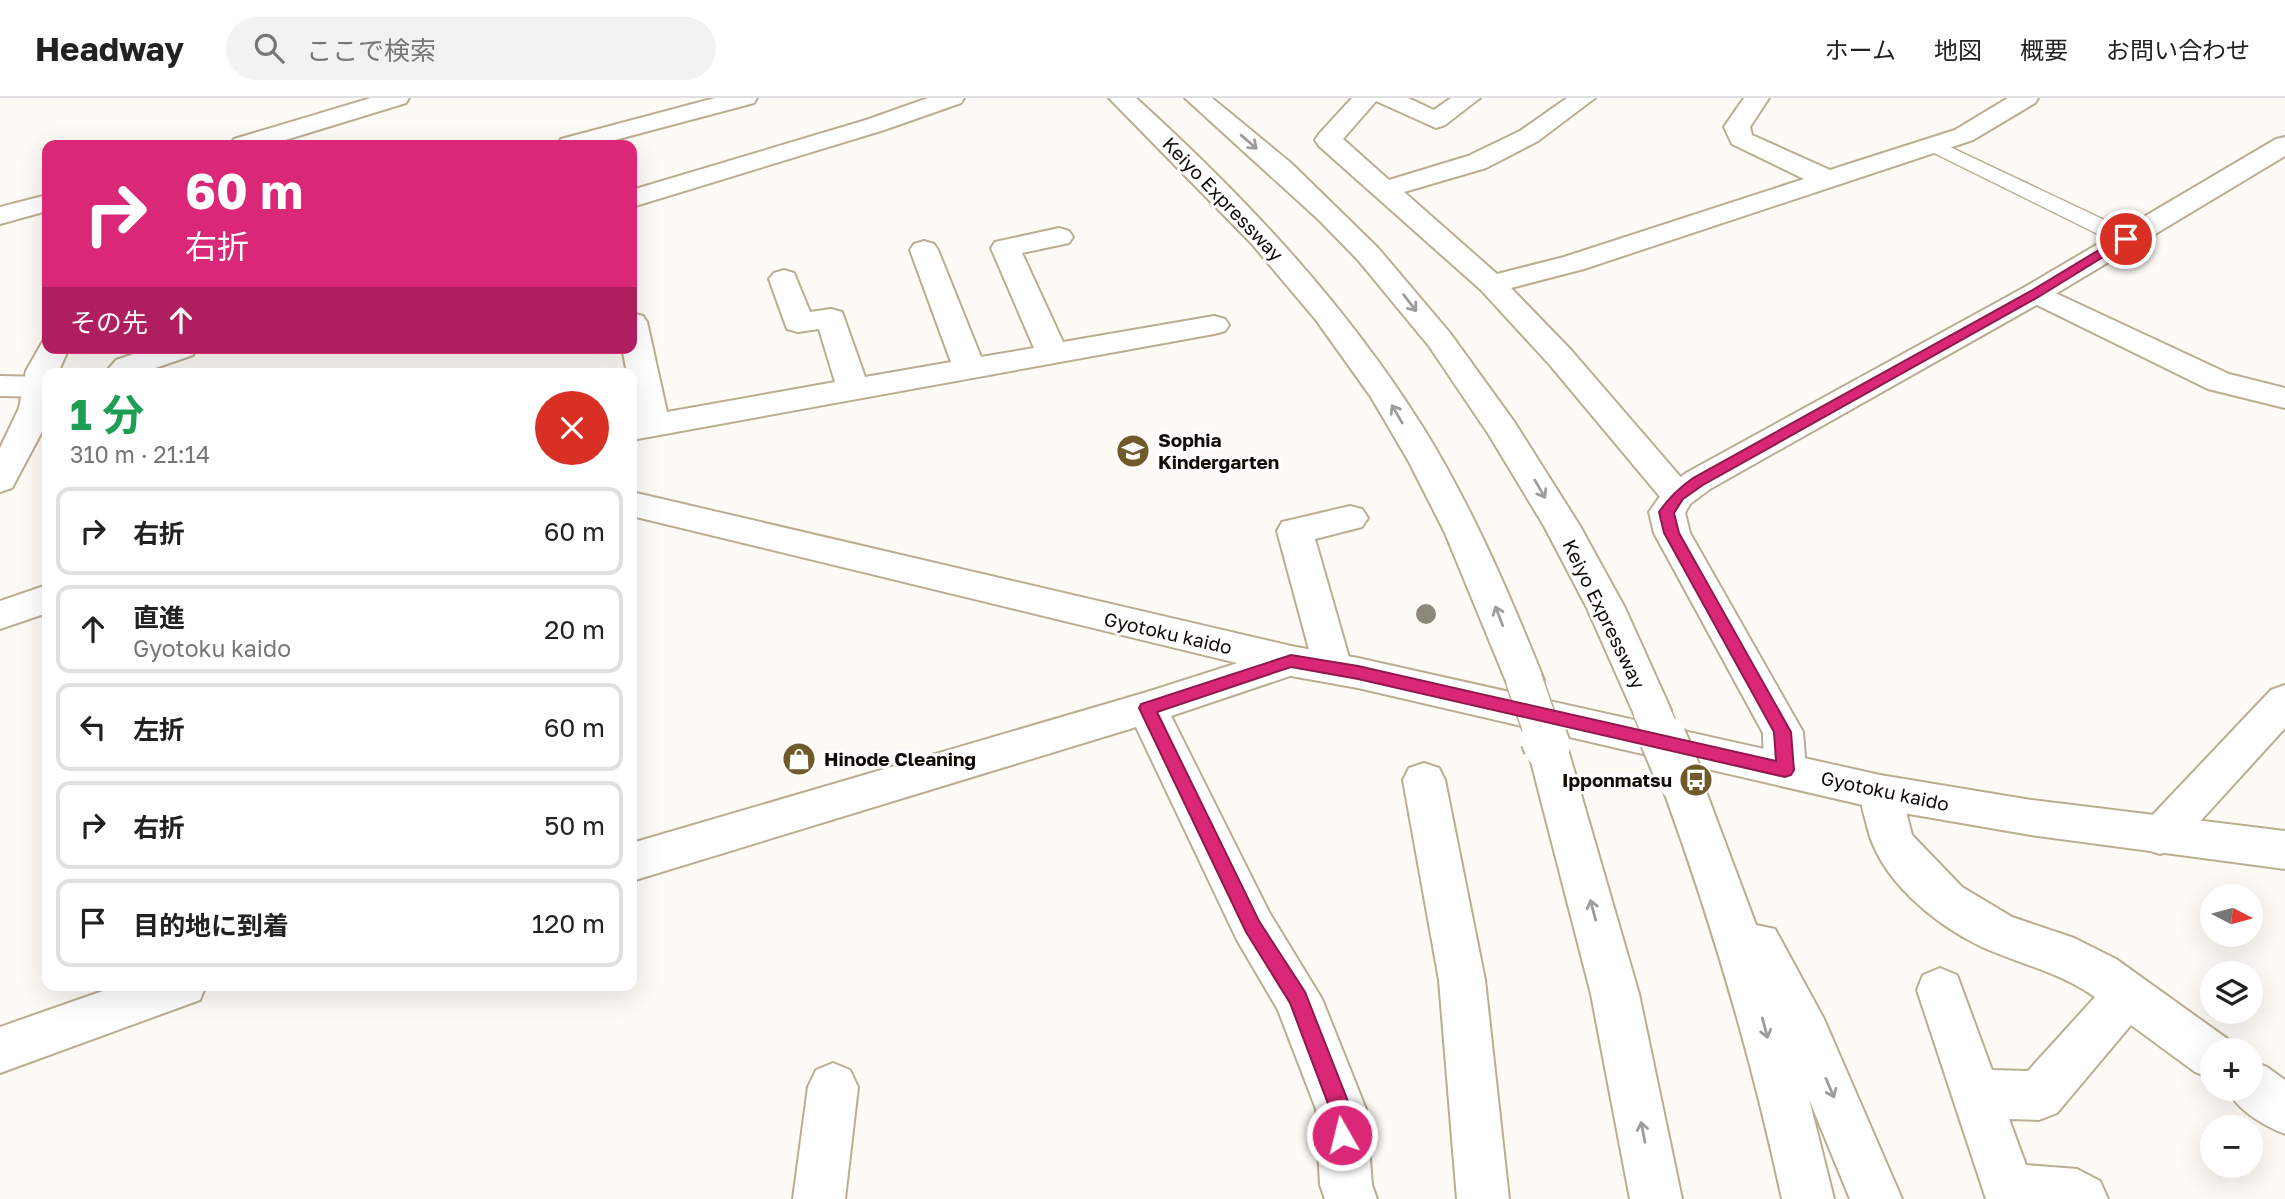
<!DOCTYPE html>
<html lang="ja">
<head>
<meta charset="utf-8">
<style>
	:root { --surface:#fff; --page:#f2f2f2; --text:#222; --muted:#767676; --line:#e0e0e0 }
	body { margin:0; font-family:"Golos Text","Noto Sans JP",sans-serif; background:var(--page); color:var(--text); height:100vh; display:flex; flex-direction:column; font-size:26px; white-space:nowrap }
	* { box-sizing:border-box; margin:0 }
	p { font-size:23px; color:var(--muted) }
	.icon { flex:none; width:38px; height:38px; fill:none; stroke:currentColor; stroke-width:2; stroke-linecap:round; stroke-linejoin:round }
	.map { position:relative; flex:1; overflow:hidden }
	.side { position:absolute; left:42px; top:270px; width:595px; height:623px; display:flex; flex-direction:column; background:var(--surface); border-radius:14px; box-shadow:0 7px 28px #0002 }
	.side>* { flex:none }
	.top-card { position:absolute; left:42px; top:42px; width:595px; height:214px; border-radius:14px; box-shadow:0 7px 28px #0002; background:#db2777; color:#fff; overflow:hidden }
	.needle { width:46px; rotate:96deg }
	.controls { position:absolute; left:2200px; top:786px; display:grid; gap:14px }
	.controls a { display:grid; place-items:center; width:63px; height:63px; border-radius:50%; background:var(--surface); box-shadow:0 7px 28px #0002; font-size:35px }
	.pin { position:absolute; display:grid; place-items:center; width:60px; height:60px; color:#fff; margin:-30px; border:4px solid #fff; border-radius:50%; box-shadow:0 2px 7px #0007 }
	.me { position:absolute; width:77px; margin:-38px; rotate:352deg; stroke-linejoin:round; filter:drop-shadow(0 0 5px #0008) }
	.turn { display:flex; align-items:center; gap:24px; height:147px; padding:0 28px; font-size:32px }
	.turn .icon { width:91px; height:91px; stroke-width:2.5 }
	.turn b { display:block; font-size:49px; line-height:60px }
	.then { display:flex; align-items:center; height:66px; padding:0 28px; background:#0003; gap:14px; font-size:26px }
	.round { display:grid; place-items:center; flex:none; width:74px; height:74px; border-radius:37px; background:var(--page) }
	.overview { display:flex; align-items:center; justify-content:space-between; height:119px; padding:0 28px }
	h1 { font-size:42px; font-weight:700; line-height:52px; color:#1e9e55 }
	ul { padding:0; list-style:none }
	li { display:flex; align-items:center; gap:21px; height:88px; margin:0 14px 10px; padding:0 14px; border:4px solid var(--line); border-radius:14px }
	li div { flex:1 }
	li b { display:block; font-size:26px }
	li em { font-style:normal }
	header { display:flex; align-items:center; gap:42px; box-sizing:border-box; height:98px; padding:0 35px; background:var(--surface); border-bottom:2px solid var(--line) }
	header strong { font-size:33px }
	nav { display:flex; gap:38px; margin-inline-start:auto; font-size:24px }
	.search { width:490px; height:63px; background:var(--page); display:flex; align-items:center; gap:18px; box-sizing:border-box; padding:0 24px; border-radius:38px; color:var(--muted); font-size:26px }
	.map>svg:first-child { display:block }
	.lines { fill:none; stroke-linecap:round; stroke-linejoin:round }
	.lane-casing { stroke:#bbad92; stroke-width:3 }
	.street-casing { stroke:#bbad92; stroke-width:4 }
	.secondary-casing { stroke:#bbad92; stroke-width:4 }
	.primary-casing { stroke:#bbad92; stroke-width:4 }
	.highway-casing { stroke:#bbad92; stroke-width:4 }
	.lane { fill:#fff; fill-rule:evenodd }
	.street { fill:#fff; fill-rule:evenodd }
	.secondary { fill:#fff; fill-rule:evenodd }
	.primary { fill:#fff; fill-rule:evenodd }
	.highway { fill:#fff; fill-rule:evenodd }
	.highway-bridge-far1-casing { stroke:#bbad92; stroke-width:39; stroke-linecap:butt }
	.highway-bridge-casing { stroke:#bbad92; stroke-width:50; stroke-linecap:butt }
	.highway-bridge-far1 { stroke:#fff; stroke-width:36 }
	.highway-bridge { stroke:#fff; stroke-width:46 }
	.tree { fill:#8e887c }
	.oneway { stroke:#9f9d9b }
	.route { fill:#db2777; stroke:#8e194d; stroke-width:2 }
	.labels { text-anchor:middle; stroke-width:6; stroke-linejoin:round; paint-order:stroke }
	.street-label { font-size:19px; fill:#100b04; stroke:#fff }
	.poi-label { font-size:19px; font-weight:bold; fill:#100b04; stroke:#fff; text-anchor:start }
</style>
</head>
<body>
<header>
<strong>Headway</strong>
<div class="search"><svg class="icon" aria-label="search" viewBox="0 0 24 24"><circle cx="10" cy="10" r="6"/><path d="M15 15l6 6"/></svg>ここで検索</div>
<nav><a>ホーム</a><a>地図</a><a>概要</a><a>お問い合わせ</a></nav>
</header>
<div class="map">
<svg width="2285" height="1101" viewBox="0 0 2285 1101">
	<rect width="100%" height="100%" fill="#fefbf6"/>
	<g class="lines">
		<defs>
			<path id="lane" d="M1933,41l201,95 3,5 -3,5h-16l-192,-95 -3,-4 3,-4z"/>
			<g id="street">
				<path d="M371,0h38l-3,5 -137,42h-39l4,-6z"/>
				<path d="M715,0h42l-3,5 -158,42h-39l4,-6z"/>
				<path d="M928,0h36l-3,5 -77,27 -252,77v-17l234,-70z"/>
				<path d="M1352,0h56l26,12 17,-12h29l-35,27 -9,3 -60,-27 -33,38 46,41 79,-24 52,-25 47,-33h28l-57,43 -52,27 -82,24 93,82 67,-17 240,-78 -72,-35 -8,-17 20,-29h25l-19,29 2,8 78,35 125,-40 53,-32h30l-3,5 -62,37 -389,129 -73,19 60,62 119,138 5,8 -5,8 -12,4 -12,-4 -117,-140 -68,-74 -162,-144 -4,-6 4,-6z"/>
				<path d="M47,97v16l-47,13v-17z"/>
				<path d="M1059,130l10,3 4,6 -4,6 -47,10 41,89 151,-26 11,3 4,6 -4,6 -11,3 -582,106v-22h3l-3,-45h-5l-5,-25h10v-35l11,3 4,6 20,90 168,-30 -16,-53 -21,3 -11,-3 -18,-50 5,-6 10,-3 10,3 16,39 21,-3 11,3 23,65 86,-15 -41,-112 4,-6 10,-3 10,3 4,6 43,107 53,-9 -43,-100 4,-6z"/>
				<path d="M2036,186l193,90 56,14v20l-77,-19 -183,-90 -4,-6 4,-6z"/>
				<path d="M47,242v8h22l-11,25h-11v46l-2,7 -33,62 -12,4v-44l19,-40 7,-37 17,-30z"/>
				<path d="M151,250h46l-4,7 -52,18h-36l11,-13z"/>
				<path d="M1350,408l12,3 6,9 -6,9 -47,12 37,129 -5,11 -14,4 -14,-4 -5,-11 -37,-137 5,-9z"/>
				<path d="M47,487v28l-47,16v-28z"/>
				<path d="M1291,548l14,5 5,10 -5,10 -134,45 98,196 53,87 44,110 6,76 5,14h-52l-5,-14 -4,-76 -38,-99 -41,-70 -101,-213 -504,154v-38l515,-151z"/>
				<path d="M2285,587v43l-110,121 -15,5 -15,-5 -7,-13 7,-13 126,-133z"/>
				<path d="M1424,665l15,5 6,12 40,200 24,219h-52l-18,-219 -36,-200 6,-12z"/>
				<path d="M1880,677l15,5 6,12 11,43 50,52 50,30 62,21 42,21 113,81 5,10h-22v29l-17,-7 -64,-47 -74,88 -18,7 -30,-1 17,46 51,4 23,12 8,18h-122l-69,-209 6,-15 17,-7 17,7 35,95 36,1 67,-74c-35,-25 -75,-33 -113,-50 -48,-23 -103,-68 -115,-121 -4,-17 -10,-30 -2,-46z"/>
				<path d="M120,887h86l-6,15 -200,73v-46z"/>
				<path d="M2250,962l17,7 18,13v54c-22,-9 -48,-23 -58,-46h23z"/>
				<path d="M833,965l17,7 8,17 -13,112h-52l15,-112 8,-17z"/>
			</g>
			<path id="secondary" d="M2285,39v19l-238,143 -337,190 -20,15 -5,9 5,20 113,199 3,38 -6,12 -15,5 -15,-5 -6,-12 -1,-37 -109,-200 -5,-21 17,-24 20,-15 339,-186 251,-148z"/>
			<g id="primary">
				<path d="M0,278l47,1v20l-47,-1z"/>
				<path d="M632,394l659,154 67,12 522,117 151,25 254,31v38l-254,-34 -151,-26 -522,-121 -67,-12 -659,-160z"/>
			</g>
			<g id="highway">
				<path d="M1109,0h27c108,98 208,204 286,328 50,80 87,167 122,254l-6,11 -14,4 -14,-4 -65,-158 -36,-71 -38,-65 -55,-77 -64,-76z"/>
				<path d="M1185,0h27l79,65 87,85 72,85 65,90 65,103 45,82 46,102 -6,11 -14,5 -14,-5 -50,-113 -43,-82 -55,-91 -60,-89 -71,-86 -39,-40z"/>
				<path d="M1547,632l14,4 6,12 72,248 43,205h-52l-39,-205 -64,-248 6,-12z"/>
				<path d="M1680,663l15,5 6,12 55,147 19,4 49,90 78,180h-52l-41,-100 25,100h-52c-31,-144 -72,-283 -123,-421l6,-12z"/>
			</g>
		</defs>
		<use href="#lane" class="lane-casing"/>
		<use href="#street" class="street-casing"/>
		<use href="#secondary" class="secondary-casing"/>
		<use href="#primary" class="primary-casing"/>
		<use href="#highway" class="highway-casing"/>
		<use href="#lane" class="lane"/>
		<use href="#street" class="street"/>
		<use href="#secondary" class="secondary"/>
		<use href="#primary" class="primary"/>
		<use href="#highway" class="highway"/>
		<defs>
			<g id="highway-bridge-far1">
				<path d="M1524,582l21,60"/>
				<path d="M1651,612l13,30"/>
			</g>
			<g id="highway-bridge">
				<path d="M1544,640l3,8"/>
				<path d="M1663,640l17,40"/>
			</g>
		</defs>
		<use href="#highway-bridge-far1" class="highway-bridge-far1-casing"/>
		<use href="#highway-bridge" class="highway-bridge-casing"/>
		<use href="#highway-bridge-far1" class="highway-bridge-far1"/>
		<use href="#highway-bridge" class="highway-bridge"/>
	</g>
	<circle class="tree" cx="1426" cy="516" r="10"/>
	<defs><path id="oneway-shaft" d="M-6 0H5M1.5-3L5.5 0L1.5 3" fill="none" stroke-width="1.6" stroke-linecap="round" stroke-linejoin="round" transform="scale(1.75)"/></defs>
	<g class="oneway">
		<use href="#oneway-shaft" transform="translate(1249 44) rotate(41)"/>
		<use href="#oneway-shaft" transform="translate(1410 205) rotate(52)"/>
		<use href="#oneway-shaft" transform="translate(1397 316) rotate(-120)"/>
		<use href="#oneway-shaft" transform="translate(1540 391) rotate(60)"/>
		<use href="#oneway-shaft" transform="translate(1499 518) rotate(-111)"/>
		<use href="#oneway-shaft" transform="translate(1593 812) rotate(-105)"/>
		<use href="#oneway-shaft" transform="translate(1765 930) rotate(75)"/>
		<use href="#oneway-shaft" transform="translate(1830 990) rotate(67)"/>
		<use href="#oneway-shaft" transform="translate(1643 1034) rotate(-101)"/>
	</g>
	<path class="route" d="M2122,138l10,3 -92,57 -337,189 -20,14 -9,14 5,20 112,199 3,38 -3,5 -6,2 -427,-98 -67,-12 -134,45 102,209 46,71 46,117 2,26 -3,7 -8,3 -7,-3 -5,-33 -40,-106 -44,-71 -107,-224 2,-4 150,-49 67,11 418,95 -2,-29 -110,-199 -5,-21c10,-15 20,-24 34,-34l338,-187z"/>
	<defs>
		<symbol id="school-disc" viewBox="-11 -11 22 22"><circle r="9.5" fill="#715a2a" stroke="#fff"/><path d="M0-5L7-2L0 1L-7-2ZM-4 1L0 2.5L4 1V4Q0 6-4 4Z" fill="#fff"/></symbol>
		<symbol id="shop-disc" viewBox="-11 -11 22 22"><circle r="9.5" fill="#715a2a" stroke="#fff"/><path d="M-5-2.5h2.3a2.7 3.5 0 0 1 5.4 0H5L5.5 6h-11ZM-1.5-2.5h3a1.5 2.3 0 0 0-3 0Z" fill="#fff"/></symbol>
		<symbol id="bus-disc" viewBox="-11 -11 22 22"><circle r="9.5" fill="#715a2a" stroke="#fff"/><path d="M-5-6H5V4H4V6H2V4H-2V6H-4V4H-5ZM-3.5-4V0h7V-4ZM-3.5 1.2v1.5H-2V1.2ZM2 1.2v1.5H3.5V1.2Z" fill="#fff"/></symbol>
	</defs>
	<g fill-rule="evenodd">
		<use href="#school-disc" x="1114" y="334" width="38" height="38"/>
		<use href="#shop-disc" x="780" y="642" width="38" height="38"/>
		<use href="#bus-disc" x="1677" y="663" width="38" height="38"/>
	</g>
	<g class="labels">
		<g class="street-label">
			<text transform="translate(1223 101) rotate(46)" y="7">Keiyo Expressway</text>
			<text transform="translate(1604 516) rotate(64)" y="7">Keiyo Expressway</text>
			<text transform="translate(1168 535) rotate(13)" y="7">Gyotoku kaido</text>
			<text transform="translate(1885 693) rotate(12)" y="7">Gyotoku kaido</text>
		</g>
		<g class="poi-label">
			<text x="1158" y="349">Sophia<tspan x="1158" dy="22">Kindergarten</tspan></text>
			<text x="824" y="668">Hinode Cleaning</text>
			<text x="1672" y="689" text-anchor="end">Ipponmatsu</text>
		</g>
	</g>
</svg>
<div class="controls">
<a><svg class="needle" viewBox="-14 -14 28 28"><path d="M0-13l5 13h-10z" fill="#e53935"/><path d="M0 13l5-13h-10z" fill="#767676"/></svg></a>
<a><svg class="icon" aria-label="layers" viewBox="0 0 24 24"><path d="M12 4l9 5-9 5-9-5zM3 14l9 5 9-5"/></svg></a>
<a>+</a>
<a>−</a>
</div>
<div class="pin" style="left:2126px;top:141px;background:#d93025"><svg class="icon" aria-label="arrive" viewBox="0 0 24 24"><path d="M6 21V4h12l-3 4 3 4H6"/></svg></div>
<svg class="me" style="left:1342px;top:1037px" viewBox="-20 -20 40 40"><circle r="17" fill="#db2777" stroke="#fff" stroke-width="3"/><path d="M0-11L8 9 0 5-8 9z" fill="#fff"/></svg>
<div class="top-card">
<div class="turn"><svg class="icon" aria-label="right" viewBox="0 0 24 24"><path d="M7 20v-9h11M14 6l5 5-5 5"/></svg><div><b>60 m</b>右折</div></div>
<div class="then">その先<svg class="icon" aria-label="ahead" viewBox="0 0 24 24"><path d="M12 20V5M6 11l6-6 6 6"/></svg></div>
</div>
<section class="side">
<div class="overview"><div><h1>1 分</h1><p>310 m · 21:14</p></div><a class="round" style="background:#d93025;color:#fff"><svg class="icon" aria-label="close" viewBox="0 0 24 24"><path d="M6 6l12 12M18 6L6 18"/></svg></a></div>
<ul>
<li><svg class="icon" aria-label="right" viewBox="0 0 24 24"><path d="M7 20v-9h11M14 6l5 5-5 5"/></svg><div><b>右折</b></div><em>60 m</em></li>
<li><svg class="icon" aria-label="ahead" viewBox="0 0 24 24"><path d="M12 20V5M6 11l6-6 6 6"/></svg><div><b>直進</b><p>Gyotoku kaido</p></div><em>20 m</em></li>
<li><svg class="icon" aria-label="left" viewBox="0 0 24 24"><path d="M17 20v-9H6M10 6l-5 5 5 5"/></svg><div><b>左折</b></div><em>60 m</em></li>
<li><svg class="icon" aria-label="right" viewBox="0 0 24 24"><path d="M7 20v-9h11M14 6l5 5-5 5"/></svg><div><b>右折</b></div><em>50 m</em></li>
<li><svg class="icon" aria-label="arrive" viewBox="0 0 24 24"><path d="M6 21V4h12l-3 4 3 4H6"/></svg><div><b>目的地に到着</b></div><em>120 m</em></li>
</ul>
</section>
</div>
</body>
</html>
